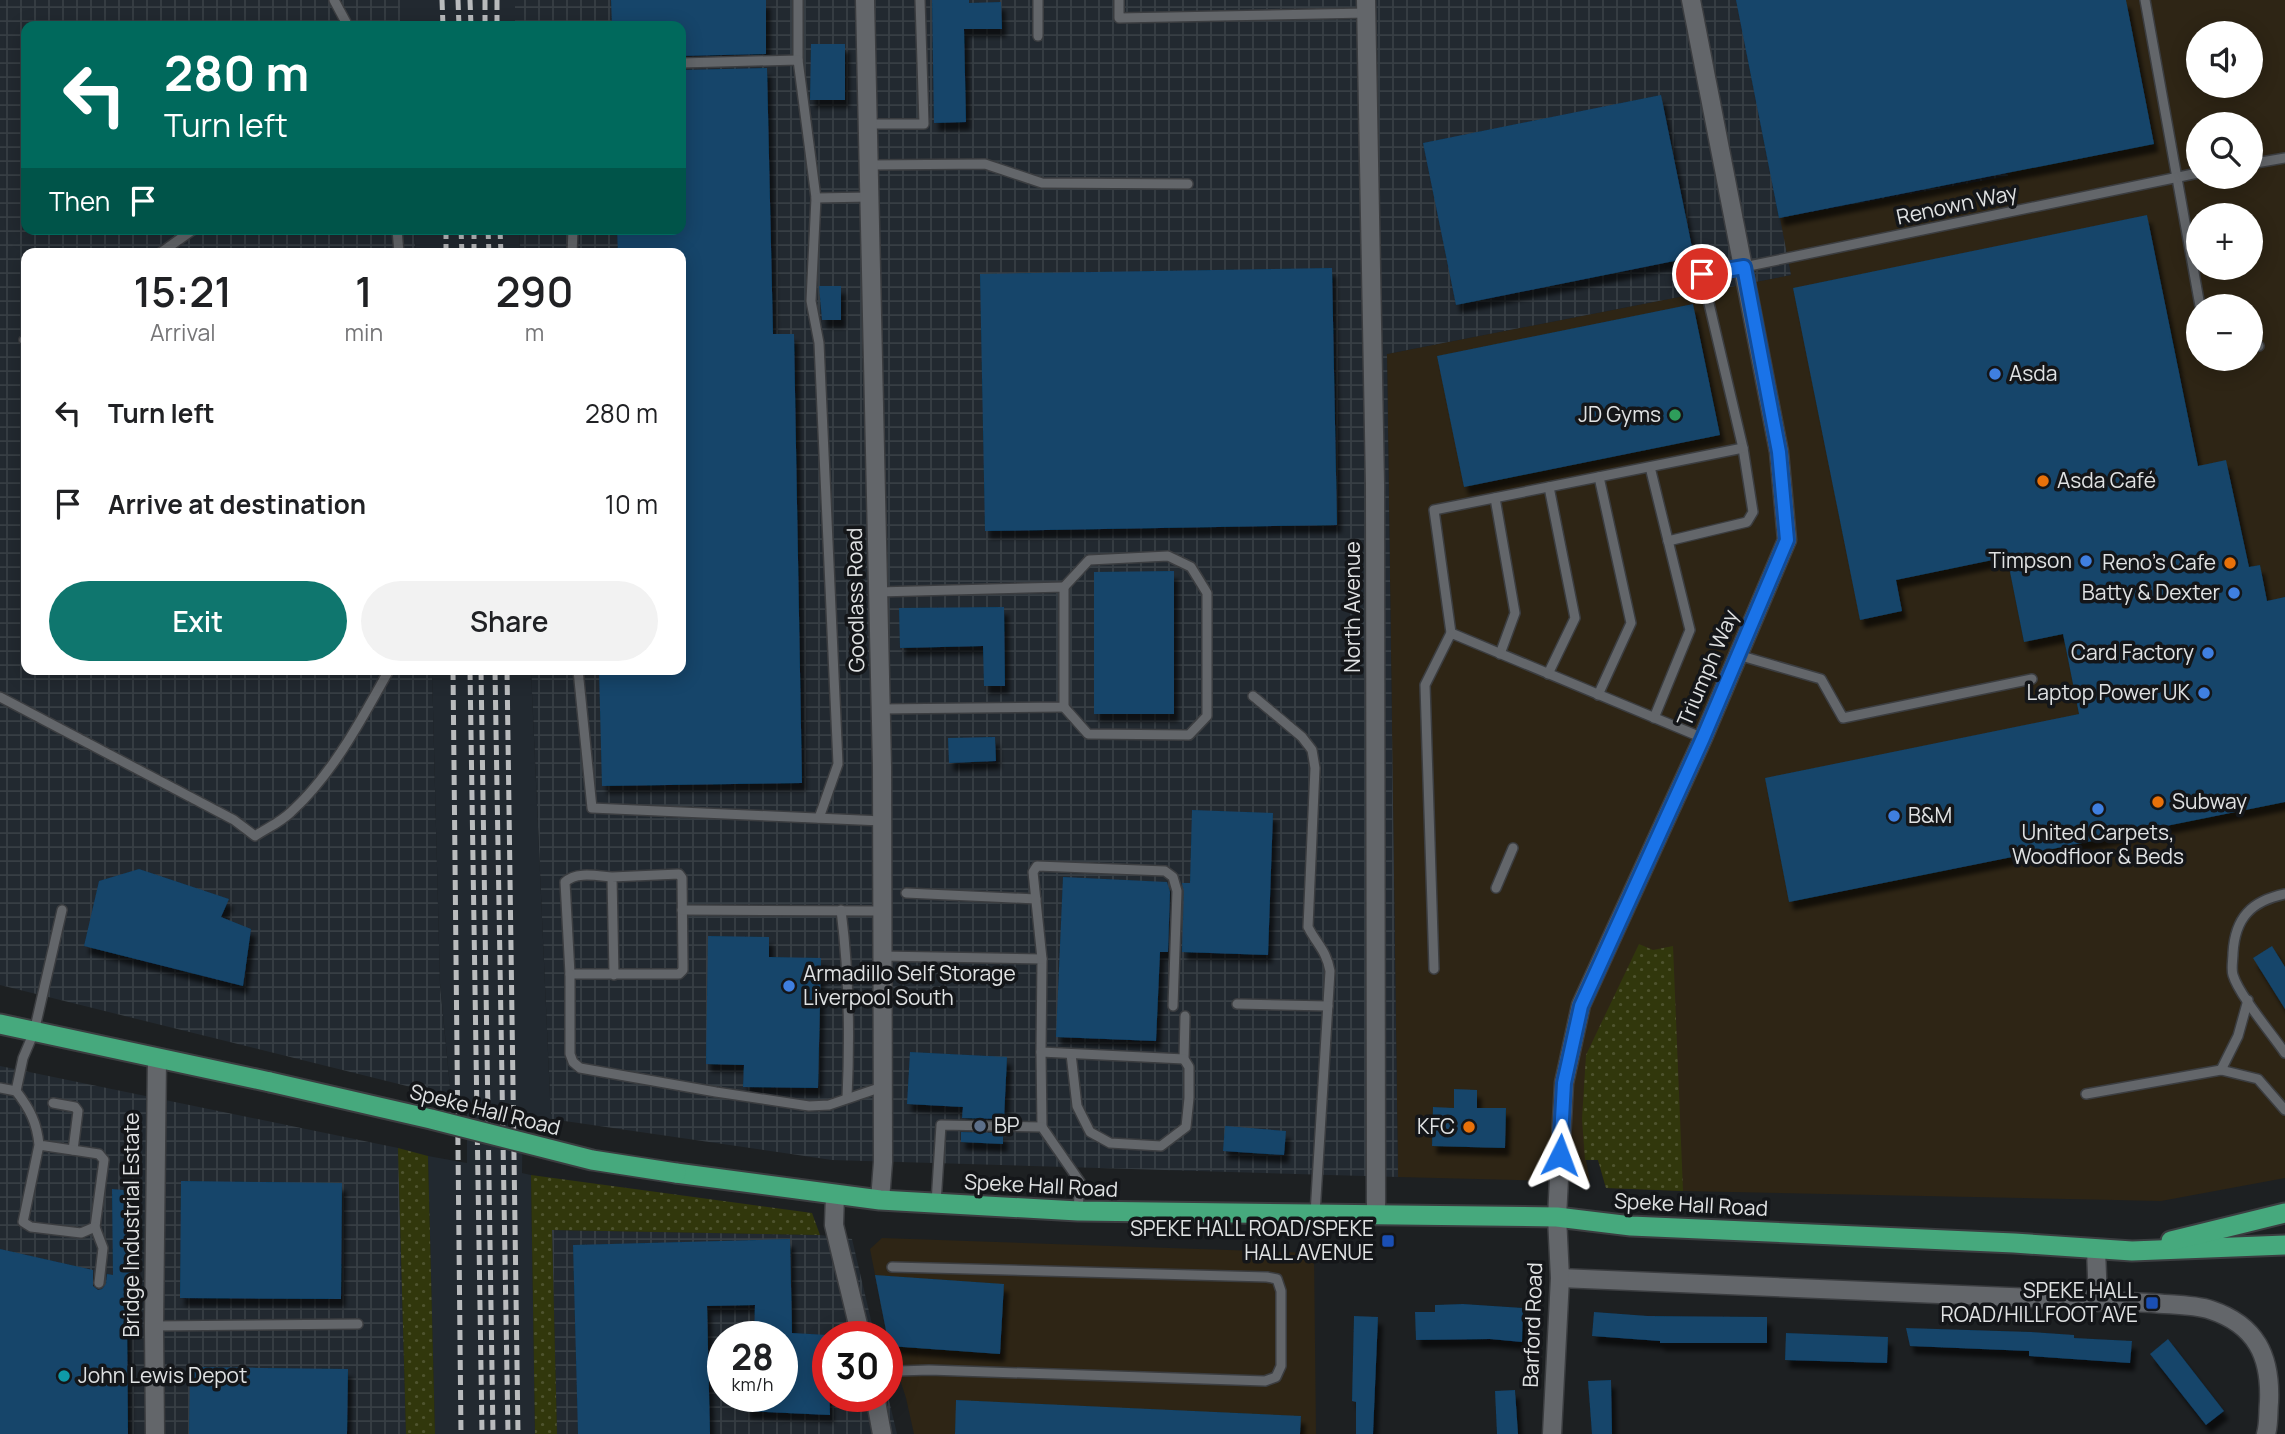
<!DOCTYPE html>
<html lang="en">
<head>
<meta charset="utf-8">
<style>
	:root { --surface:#fff; --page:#f2f2f2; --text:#202124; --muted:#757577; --accent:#0f766e }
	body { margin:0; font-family:Manrope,sans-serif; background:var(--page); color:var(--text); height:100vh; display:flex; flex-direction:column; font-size:26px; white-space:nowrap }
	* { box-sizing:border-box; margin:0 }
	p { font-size:23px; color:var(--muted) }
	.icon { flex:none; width:38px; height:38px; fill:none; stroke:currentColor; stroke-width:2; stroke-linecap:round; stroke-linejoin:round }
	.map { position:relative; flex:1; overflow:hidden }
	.side { position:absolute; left:21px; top:248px; width:665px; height:427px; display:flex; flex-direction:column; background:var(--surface); border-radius:14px; box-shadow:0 4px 18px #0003 }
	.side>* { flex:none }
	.guide { position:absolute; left:21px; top:21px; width:665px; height:214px; border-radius:14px; box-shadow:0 4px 18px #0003; background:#00695c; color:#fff; overflow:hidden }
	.tools { position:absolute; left:2186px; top:21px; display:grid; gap:14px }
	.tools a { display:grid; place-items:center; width:77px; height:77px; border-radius:50%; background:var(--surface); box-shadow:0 4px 18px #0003; font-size:35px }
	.speed { position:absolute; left:707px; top:1321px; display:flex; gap:14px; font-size:35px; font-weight:700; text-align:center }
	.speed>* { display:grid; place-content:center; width:91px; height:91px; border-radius:50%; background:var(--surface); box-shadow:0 4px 18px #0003; line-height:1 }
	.speed small { font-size:18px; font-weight:400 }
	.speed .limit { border:10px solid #d22; background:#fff; color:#111 }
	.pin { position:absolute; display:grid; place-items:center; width:60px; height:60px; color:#fff; margin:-30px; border:4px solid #fff; border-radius:50%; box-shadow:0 2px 7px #0007 }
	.me { position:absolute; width:77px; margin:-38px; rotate:3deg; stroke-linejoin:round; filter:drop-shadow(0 0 5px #0008) }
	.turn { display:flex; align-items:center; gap:24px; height:147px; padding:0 28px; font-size:32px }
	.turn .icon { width:91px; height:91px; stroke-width:2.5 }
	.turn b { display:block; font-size:49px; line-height:60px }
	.then { display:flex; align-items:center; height:66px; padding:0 28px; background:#0003; gap:14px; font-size:26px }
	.eta { display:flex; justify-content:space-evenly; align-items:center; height:119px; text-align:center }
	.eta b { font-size:42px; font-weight:600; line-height:49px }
	.cta { display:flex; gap:14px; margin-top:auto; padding:14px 28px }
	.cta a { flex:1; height:80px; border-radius:42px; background:var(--accent); color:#fff; font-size:28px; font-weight:600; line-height:80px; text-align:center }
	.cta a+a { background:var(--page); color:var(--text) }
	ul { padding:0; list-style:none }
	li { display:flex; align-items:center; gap:21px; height:91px; padding:0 28px }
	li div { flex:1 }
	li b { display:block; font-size:26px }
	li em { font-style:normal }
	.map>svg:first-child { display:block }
	.commercial { fill:#2e2515; fill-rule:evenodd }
	.industrial { fill:url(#industrial-grid); fill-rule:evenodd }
	.built { fill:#222930 }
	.grass { fill:url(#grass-dots) }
	.building { fill:#13446b; filter:url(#shadow) }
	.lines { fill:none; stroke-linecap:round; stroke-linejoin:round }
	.service-casing { stroke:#3b3d40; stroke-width:12 }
	.minor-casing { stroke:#3b3d40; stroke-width:21 }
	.trunk-casing { stroke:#3b3d40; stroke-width:23 }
	.service { stroke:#63666a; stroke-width:9 }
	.minor { stroke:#63666a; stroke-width:18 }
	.trunk { stroke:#46a97d; stroke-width:19 }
	.rail { stroke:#b9bbbd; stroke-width:5; stroke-dasharray:10 5; stroke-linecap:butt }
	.trunk-bridge-casing { stroke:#3b3d40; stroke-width:23; stroke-linecap:butt }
	.trunk-bridge { stroke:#46a97d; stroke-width:19 }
	.route-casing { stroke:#114b97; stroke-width:18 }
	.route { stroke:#1a73e8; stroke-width:12 }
	.shop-dot { fill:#3f7fe0; stroke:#141619; stroke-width:2.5 }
	.leisure-dot { fill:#2e9e5b; stroke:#141619; stroke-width:2.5 }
	.food-dot { fill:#e8710a; stroke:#141619; stroke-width:2.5 }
	.service-dot { fill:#5c6f8a; stroke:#141619; stroke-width:2.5 }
	.transit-dot { fill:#1a4fb4; stroke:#141619; stroke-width:2.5 }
	.culture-dot { fill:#0f9aa8; stroke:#141619; stroke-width:2.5 }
	.labels { text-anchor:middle; stroke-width:7; stroke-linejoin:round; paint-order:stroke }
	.street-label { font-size:21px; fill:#e0e2e3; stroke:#141619 }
	.poi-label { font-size:21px; fill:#e0e2e3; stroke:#141619; text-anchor:end }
</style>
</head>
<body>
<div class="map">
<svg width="2285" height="1434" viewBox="0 0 2285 1434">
	<defs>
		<pattern id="industrial-grid" width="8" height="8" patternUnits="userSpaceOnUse" patternTransform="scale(1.75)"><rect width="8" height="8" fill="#222930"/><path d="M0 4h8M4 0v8" fill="none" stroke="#373e44"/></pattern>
		<pattern id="grass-dots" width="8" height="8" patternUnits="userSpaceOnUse" patternTransform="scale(1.75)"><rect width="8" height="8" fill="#31370c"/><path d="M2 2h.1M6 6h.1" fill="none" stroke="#4f542f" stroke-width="1.8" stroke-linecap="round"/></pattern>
		<filter id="shadow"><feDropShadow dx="4.5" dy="8" stdDeviation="2" flood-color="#0009"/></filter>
	</defs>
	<rect width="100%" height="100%" fill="#1d2022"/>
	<g class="commercial">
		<path d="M1736,0h549v1178l-124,23 -478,-10 -77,-3 -8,-28h-12l4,22 -192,-5 -11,-823 404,-79zM2198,33h52v53h-52zM2198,124h52v53h-52zM2198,215h52v53h-52zM2198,306h52v53h-52z"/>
		<path d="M882,1238l432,15 2,181h-402l-8,-36 -17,-52 -19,-97z"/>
	</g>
	<g class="industrial">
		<path d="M0,0h400v26h-374v203h388l2,25h-390v416h406l8,314 11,113 -451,-112z"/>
		<path d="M515,0h1458l35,176 -228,42 11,57 -404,79 11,823 -566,-17 -281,-41 -20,-449h150v-416h-161l-1,-25h162v-203h-166z"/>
		<path d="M0,1066l398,82 8,286h-406z"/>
		<path d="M552,1230l268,5 32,4 23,98h-47v59h59v-4l10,42h-340zM723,1337h59v59h-59z"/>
	</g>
	<g class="built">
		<rect x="400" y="0" width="115" height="26"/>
		<path d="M414,229h105l1,25h-104z"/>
		<path d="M432,670h99l20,449 -28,-6 -1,60 9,2 4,259h-100l-7,-278 39,7v-63l-16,-3 -11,-113z"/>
	</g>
	<g class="grass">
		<path d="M1639,944l14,6 20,-4 10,245 -77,-3 -8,-28h-13l-3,-41 4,-64z"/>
		<path d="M398,1148l30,8 7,278h-29z"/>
		<path d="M531,1175l281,38 8,22 -268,-5 5,204h-22z"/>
	</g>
	<g class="building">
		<path d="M611,0h155v54l-85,2v-30h-69z"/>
		<path d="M932,0h37v3l32,-1 1,27h-38l2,93 -32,1z"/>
		<path d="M1736,0h390l28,144 -375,74z"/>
		<path d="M811,44h34v56h-35z"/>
		<path d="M767,68l6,266h21l8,449 -200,3 -3,-116h82v-416h-63l-1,-25h64v-159z"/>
		<path d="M1661,95l33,162 -238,48 -33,-162z"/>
		<path d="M2147,215l51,251 28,-6 23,107 11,-2 7,36 18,-4v205l-496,100 -24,-124 314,-64 -16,-80 -39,8 -17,-85 -111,23 6,31 -42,9 -67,-332z"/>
		<path d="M1332,268l5,257 -352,6 -5,-257z"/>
		<path d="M819,286h22v34h-19z"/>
		<path d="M1693,304l27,131 -256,52 -27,-131z"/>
		<path d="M1174,571v143h-80v-142z"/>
		<path d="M1004,607l1,79h-21l-1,-40 -83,2 -1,-40z"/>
		<path d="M995,737l1,24 -47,2 -1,-25z"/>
		<path d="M1192,810l81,3 -5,142 -86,-3 2,-61 -2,-8h8z"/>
		<path d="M139,869l90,30 -8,18 30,12 -8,57 -159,-40 15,-65z"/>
		<path d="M1063,877l104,5 3,10 -2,60h-8l-4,89 -100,-4z"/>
		<path d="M708,936l61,1v20l52,1 -3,130 -75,-1 1,-22 -38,-1z"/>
		<path d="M2272,946l13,21v42l-32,-51z"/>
		<path d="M910,1052l97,5 -3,62 -42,-1 1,-11 -56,-3z"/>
		<path d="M1454,1089l23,1v18h29l-1,40 -73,-2 1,-39 21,1z"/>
		<path d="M1225,1126l61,5 -2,24 -61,-4z"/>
		<path d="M961,1132l42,1v11l-42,-2z"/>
		<path d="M181,1181l161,2 -1,116 -161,-1z"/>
		<path d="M112,1189l23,2v107l-4,-1 -4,21 1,116h-128v-185l93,21v16l5,4 4,-1 4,-5 1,-10 6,1z"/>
		<path d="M790,1239l2,94 36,2 2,80 -85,-4 1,-15h36v-59h-28l1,-32 -48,1 3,128h-132l-5,-189z"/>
		<path d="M875,1275l129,9 -4,70 -111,-8z"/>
		<path d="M1463,1304l60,4 -1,34 -32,-3 -74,1 -1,-28h20v-7z"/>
		<path d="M1594,1312l54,4 119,1v26h-107v-2l-68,-5z"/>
		<path d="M1354,1316l24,1 -5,117h-17v-32l-4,-1z"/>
		<path d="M1906,1328l125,4 43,3v3l58,3 -2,22 -101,-7v-5l-119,-5z"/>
		<path d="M1786,1333l102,4 -1,26 -102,-3z"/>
		<path d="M2168,1339l56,72 -18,14 -56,-71z"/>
		<path d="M190,1367l158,2 -1,65h-158z"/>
		<path d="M1611,1380l1,54h-20l-4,-53z"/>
		<path d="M1515,1390l3,44h-21l-2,-43z"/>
		<path d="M956,1400l345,16 -1,18h-345z"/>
	</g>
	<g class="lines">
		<defs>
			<g id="service">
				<path d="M334,0l14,26"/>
				<path d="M798,0v60"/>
				<path d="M1119,0v18l247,-5"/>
				<path d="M2145,0l55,306"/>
				<path d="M1038,36v-36"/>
				<path d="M681,63l117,-3 18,138 -5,103 8,42 19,421 -19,54"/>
				<path d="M868,124h56l-4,-124"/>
				<path d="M2250,164l35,-6"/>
				<path d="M869,165l116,-1 57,19 146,1"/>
				<path d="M816,198l54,-1"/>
				<path d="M397,229l2,25"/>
				<path d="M159,254l35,-25"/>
				<path d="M572,254l1,-25"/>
				<path d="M24,340l2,-1"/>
				<path d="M2250,347l9,-1"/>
				<path d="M1650,467l40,163 -36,88"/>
				<path d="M1495,498l20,115 -15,41"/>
				<path d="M1668,541l79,-19 6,-10 -10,-64 -41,-174 42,-7 454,-94"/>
				<path d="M1064,587l25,-27 79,-4 23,11 16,26v123l-18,19 -101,-1 -24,-27"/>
				<path d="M878,592l186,-5v120l-184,2"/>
				<path d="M1451,633l-17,-123 309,-62"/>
				<path d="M1738,655l83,24 22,39 189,-39"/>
				<path d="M578,670l14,138 290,13"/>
				<path d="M1548,674l27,-56 -26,-131"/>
				<path d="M1598,695l33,-72 -32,-146"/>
				<path d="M1253,696l49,41 10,13 3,18 -7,159c10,19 18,23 22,44l-15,243"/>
				<path d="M0,697l234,123 21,16c12,-8 26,-14 36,-24 41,-37 71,-93 98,-142"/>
				<path d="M612,877c-14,-1 -36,-6 -47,5l5,92h109l4,-4v-6l-1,-86 -3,-4 -67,3 2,98"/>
				<path d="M1496,888l17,-40"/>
				<path d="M906,893l130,6"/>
				<path d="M2285,894c-34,7 -50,24 -52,59 0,7 -2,16 0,22 6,20 39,59 52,78"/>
				<path d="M682,910l200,1"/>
				<path d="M841,910c8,63 9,125 6,188"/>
				<path d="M881,956l161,3 -1,93"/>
				<path d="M1042,959l-9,-87 4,-6 128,5 8,6 4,14 -4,115"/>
				<path d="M1434,969l-9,-284 26,-52 252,105"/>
				<path d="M570,974v80l3,8 7,6 136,24 93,14 20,-1 53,-18"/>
				<path d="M1237,1004l91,2"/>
				<path d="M1071,1054l6,52 13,26 20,11 51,3 25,-19 3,-29v-31l-5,-8 1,-43"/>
				<path d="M2221,1070l17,-34 10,-36"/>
				<path d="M0,1088l16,3"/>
				<path d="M2086,1094l135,-24 37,9 27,31"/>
				<path d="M53,1103l22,4 3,4 -5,39"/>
				<path d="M1042,1127l-1,-75 143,7"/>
				<path d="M39,1145l-16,77 8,5 50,6 14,-6 9,-67 -5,-6 -60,-9c-2,-22 -9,-36 -23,-54l7,-33 11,-26 28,-122"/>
				<path d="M936,1203l5,-78 101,2 38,55 -2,28"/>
				<path d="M95,1227l8,21 -4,35"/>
				<path d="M154,1326l204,-2"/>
				<path d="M887,1377l12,-6 30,-1 336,11 11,-4 5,-11v-75l-4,-12 -10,-2 -375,-10"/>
			</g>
			<g id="minor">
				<path d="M865,0l17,767 1,395 -3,38"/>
				<path d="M1366,0l9,485 1,728"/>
				<path d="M835,1195l-1,30 27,112"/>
				<path d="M2096,1249l2,53"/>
				<path d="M1560,1278l592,25c18,2 41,1 59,7 45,15 60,46 58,92 -1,10 0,22 -3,32"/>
				<path d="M875,1396l7,38"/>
				<path d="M155,1434l-1,-108 3,-268"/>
				<path d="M1552,1434l8,-156 -3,-61 7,-134 17,-78 122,-267 84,-198 -8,-88 -88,-452"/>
			</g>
			<g id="trunk">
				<path d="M0,1024l270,58"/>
				<path d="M676,1173l204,27 198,11 479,6 74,9 383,17 118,8 153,-6"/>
				<path d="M2171,1241l114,-28"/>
			</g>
		</defs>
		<use href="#service" class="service-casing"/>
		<use href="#minor" class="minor-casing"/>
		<use href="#trunk" class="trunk-casing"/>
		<use href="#service" class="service"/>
		<use href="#minor" class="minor"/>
		<use href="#trunk" class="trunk"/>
		<g class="rail">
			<path d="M442,0l1,26"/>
			<path d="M458,0l1,26"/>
			<path d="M470,0l1,26"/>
			<path d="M485,0v26"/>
			<path d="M497,0v26"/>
			<path d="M446,229v25"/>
			<path d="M461,229l1,25"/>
			<path d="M474,229v25"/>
			<path d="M488,229l1,25"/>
			<path d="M500,229l1,25"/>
			<path d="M453,670l8,764"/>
			<path d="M470,670l12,764"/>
			<path d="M481,670l12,764"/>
			<path d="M495,670l13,764"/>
			<path d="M507,670l11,764"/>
		</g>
		<defs>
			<path id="trunk-bridge" d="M270,1082l161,37 161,41 84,13"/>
		</defs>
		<use href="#trunk-bridge" class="trunk-bridge-casing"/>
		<use href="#trunk-bridge" class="trunk-bridge"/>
	</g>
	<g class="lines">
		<defs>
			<path id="route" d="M1560,1155l4,-72 17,-77 122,-268 84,-198 -8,-88 -35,-185 -42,7"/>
		</defs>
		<use href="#route" class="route-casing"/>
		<use href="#route" class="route"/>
	</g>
	<g class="shop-dot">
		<circle cx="1995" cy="374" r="7"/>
		<circle cx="2086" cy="561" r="7"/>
		<circle cx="2234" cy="593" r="7"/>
		<circle cx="2208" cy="653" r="7"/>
		<circle cx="2204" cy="693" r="7"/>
		<circle cx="2098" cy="809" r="7"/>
		<circle cx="1894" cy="816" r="7"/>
		<circle cx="789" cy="986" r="7"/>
	</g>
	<circle class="leisure-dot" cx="1675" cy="415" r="7"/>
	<g class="food-dot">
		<circle cx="2043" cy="481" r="7"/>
		<circle cx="2230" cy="563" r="7"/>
		<circle cx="2158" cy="802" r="7"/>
		<circle cx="1469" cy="1127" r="7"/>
	</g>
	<circle class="service-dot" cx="980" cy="1126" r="7"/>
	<g class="transit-dot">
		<rect x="1381" y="1234" width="14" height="14" rx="3.5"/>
		<rect x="2145" y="1296" width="14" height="14" rx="3.5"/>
	</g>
	<circle class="culture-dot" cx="64" cy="1376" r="7"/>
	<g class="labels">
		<g class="street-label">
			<text transform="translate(1957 205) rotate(-12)" y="7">Renown Way</text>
			<text transform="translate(856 600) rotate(-91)" y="7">Goodlass Road</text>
			<text transform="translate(1353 607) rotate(-90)" y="7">North Avenue</text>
			<text transform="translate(1708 668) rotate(-67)" y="7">Triumph Way</text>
			<text transform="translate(485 1110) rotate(14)" y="7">Speke Hall Road</text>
			<text transform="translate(1041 1186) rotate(3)" y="7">Speke Hall Road</text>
			<text transform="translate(1691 1205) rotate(3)" y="7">Speke Hall Road</text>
			<text transform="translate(132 1225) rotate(-90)" y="7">Bridge Industrial Estate</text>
			<text transform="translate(1533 1325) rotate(-88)" y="7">Barford Road</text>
		</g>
		<g class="poi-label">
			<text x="2009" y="381" text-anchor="start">Asda</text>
			<text x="1661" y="422">JD Gyms</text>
			<text x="2057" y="488" text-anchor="start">Asda Café</text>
			<text x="2072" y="568">Timpson</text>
			<text x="2216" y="570">Reno's Cafe</text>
			<text x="2220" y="600">Batty &amp; Dexter</text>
			<text x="2194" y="660">Card Factory</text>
			<text x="2190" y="700">Laptop Power UK</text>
			<text x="2172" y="809" text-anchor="start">Subway</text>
			<text x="1908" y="823" text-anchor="start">B&amp;M</text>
			<text x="2098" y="840" text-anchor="middle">United Carpets,<tspan x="2098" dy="24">Woodfloor &amp; Beds</tspan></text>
			<text x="803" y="981" text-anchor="start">Armadillo Self Storage<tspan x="803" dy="24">Liverpool South</tspan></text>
			<text x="994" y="1133" text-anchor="start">BP</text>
			<text x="1455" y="1134">KFC</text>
			<text x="1374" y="1236">SPEKE HALL ROAD/SPEKE<tspan x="1374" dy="24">HALL AVENUE</tspan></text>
			<text x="2138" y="1298">SPEKE HALL<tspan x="2138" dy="24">ROAD/HILLFOOT AVE</tspan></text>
			<text x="78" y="1383" text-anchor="start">John Lewis Depot</text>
		</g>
	</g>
</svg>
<div class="tools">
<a><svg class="icon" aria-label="sound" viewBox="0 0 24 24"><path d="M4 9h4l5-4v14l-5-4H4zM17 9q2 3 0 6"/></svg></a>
<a><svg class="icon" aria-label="search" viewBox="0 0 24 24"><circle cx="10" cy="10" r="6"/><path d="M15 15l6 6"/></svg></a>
<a>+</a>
<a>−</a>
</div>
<div class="speed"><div>28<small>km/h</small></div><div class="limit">30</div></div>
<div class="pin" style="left:1702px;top:274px;background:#d93025"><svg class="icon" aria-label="arrive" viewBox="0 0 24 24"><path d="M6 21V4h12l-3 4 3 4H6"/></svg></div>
<svg class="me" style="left:1560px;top:1155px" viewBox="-20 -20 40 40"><path d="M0-17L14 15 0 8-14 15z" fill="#1a73e8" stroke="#fff" stroke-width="4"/></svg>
<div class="guide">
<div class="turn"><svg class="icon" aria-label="left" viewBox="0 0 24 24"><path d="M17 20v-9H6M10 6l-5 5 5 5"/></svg><div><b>280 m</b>Turn left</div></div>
<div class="then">Then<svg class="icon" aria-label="arrive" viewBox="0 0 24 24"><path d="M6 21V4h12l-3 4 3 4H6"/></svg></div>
</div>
<section class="side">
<div class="eta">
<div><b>15:21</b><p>Arrival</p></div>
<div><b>1</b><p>min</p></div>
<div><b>290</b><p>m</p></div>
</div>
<ul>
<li><svg class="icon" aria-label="left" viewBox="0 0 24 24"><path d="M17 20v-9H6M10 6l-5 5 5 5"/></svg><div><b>Turn left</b></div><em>280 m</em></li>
<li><svg class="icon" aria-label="arrive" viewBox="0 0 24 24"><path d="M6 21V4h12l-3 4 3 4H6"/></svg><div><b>Arrive at destination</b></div><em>10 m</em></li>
</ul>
<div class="cta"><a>Exit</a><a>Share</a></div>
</section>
</div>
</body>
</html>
